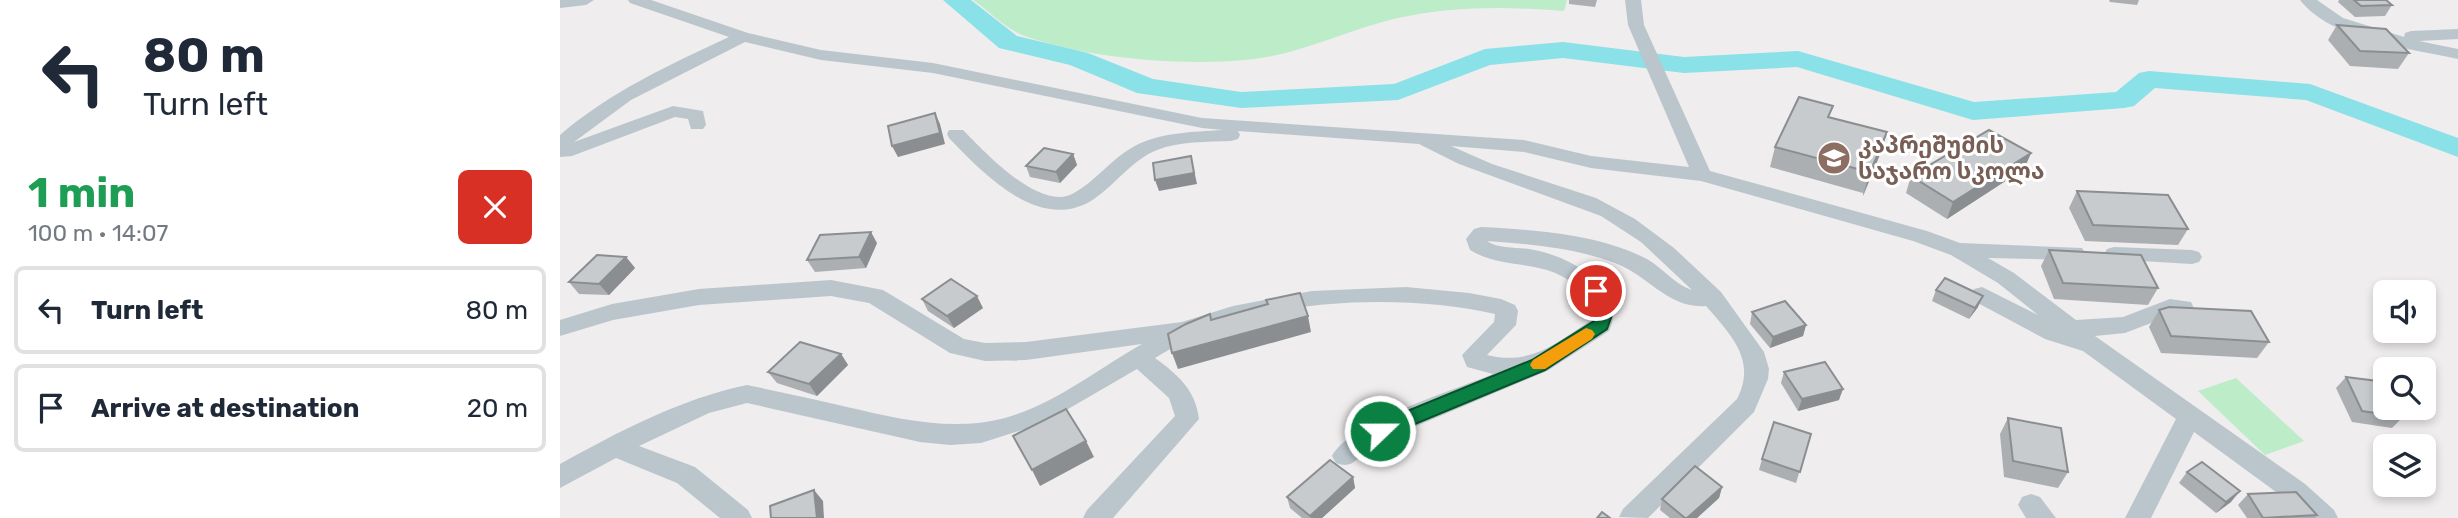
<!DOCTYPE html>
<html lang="en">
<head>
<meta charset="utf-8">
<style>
	:root { --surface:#fff; --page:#f2f2f3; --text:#1f2937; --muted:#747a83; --line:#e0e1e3 }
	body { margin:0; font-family:Rubik,"Noto Sans Georgian",sans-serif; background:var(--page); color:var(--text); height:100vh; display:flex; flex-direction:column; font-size:26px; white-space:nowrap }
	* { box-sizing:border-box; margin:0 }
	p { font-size:23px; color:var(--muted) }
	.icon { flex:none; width:38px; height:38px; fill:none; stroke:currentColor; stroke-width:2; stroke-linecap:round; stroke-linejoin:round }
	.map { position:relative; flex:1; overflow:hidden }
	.side { display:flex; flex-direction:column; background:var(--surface); width:560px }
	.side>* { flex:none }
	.top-card { background:#fff; color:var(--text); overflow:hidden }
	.buttons { position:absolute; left:1813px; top:280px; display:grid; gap:14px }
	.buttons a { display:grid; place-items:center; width:63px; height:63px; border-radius:10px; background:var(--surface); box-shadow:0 4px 10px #0003; font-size:35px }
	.pin { position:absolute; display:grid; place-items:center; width:60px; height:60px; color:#fff; margin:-30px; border:4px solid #fff; border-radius:50%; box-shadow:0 2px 7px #0007 }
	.me { position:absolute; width:77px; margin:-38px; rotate:68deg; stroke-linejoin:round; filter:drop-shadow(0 0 5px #0008) }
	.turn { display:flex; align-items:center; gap:24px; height:147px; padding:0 28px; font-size:32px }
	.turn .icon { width:91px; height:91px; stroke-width:2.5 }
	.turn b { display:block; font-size:49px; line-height:60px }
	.round { display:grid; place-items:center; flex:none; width:74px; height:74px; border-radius:10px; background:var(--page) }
	.headline { display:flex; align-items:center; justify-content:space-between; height:119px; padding:0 28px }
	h1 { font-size:42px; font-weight:700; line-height:52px; color:#1e9e55 }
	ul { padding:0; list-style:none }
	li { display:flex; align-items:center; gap:21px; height:88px; margin:0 14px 10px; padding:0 14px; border:4px solid var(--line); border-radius:10px }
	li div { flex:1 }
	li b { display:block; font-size:26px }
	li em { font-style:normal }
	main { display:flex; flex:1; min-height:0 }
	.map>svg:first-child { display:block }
	.green { fill:#bcecc8 }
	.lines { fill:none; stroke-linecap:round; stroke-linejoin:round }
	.river { fill:#8ae1e8; fill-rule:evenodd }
	.minor { fill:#bbc6cc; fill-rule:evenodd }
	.wall { fill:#abafb1 }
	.shaded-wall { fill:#8b8e90 }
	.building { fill:#c7cbce; stroke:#8b8e90; stroke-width:2 }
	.route { fill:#0b8043; stroke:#07532c; stroke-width:2 }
	.slow { fill:#f59e0b }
	.labels { text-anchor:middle; stroke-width:6; stroke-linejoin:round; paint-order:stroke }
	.education-label { font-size:23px; font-weight:bold; fill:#785e54; stroke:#fff; text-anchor:start }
</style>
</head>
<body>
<main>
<section class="side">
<div class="top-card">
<div class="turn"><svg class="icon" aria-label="left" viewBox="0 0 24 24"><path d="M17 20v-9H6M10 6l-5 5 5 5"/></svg><div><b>80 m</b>Turn left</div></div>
</div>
<div class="headline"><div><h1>1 min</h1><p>100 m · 14:07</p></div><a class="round" style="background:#d93025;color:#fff"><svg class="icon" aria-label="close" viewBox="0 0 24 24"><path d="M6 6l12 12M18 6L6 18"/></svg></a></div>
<ul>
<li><svg class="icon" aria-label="left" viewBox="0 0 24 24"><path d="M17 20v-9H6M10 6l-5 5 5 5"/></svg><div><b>Turn left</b></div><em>80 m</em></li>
<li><svg class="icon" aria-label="arrive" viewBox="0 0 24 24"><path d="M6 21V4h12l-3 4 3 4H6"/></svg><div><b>Arrive at destination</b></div><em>20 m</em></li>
</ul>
</section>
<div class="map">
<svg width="1898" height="518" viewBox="0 0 1898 518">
	<rect width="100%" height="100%" fill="#efeded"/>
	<g class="green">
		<path d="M413,0h594l-3,11c-61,-5 -126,-5 -185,12 -36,10 -71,26 -107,33 -67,13 -182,4 -247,-20 -18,-6 -36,-25 -52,-36z"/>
		<path d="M1676,378l68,63 -39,14 -67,-64z"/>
	</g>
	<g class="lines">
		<path class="river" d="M383,0h28l46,36 71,17 65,26 88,13 153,-8 91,-35 78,-7 121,15 114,-6 176,51 142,-10 23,-19 10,-2 161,13 148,54v19l-152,-57 -151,-12 -21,18 -10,2 -151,12 -176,-53 -113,6 -121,-15 -73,7 -92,35 -157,8 -104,-15 -67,-28 -71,-17z"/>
		<g class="minor">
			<path d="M0,0h34l-8,5 -26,3z"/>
			<path d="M68,0h23l97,33 73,17 112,13 269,55 322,22 67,16 98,11 -61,-142 -3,-25h16l3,25 66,146 217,60 33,12 122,5 3,5 -3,5 -7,2 -87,-2 26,15 62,47 47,-3 47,-18 21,3 3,6 -3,6 -19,1 -47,18 -30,3 210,148 29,26 4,8h-31l-20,-18 -93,-68 -43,86h-26l51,-99 -93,-68 -38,-12 -71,-38 -3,-6 3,-6 8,-2 56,28 -40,-32 -47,-28 -38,-14 -212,-60 -110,-13 -67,-16 -73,-6 41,18 104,34 39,21 39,29 47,44 43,60 5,17 -1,10 -14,33 -106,106 -29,-1 4,-8 114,-110c20,-39 -6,-64 -31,-93 -38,3 -58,-31 -91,-43 -40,-15 -86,-19 -128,-22 12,8 28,6 42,8 30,5 62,20 78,46 7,11 8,24 2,36l-62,40 -159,67c-7,4 -15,7 -21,12 -12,10 -15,19 -31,13l-4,-7c18,-34 123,-66 161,-82l-26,-7 -5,-12 32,-33 1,-8c-83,-19 -202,-16 -282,14 -21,7 -39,19 -58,30 22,16 41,32 44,61l-86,99h-30l4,-8 88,-94 -6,-18 -32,-29 -93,54 -63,20 -31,2 -30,-3 -173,-39 -38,10 -70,33 56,21 53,43 4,8h-32l-43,-35 -61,-25 -56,30v-24c60,-33 120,-65 187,-79 33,7 66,14 100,22 52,12 105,25 158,11 50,-14 93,-49 137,-74l-116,16 -41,1 -35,-8 -81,-50 -38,-7 -132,9 -86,15 -53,16v-16l52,-16 87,-15 132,-9 52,10 81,49 21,4 41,-1 156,-20 51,-16 79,-15 94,-4 63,6 32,6 14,6 3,6 -2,14 -29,30c44,11 69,-12 103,-34l-1,-19c-31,-49 -80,-28 -119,-52l-4,-11 8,-10 7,-2c54,3 117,7 166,32 16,9 28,26 45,31l-51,-48 -40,-26 -142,-52 -40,-20 -181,-13 2,4 -2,4 -7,2c-24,1 -51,0 -74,9 -25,10 -41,34 -63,49 -54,36 -111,-26 -145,-61l-2,-4 2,-4h14c21,21 77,83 111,63 22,-12 37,-34 59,-46 27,-15 60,-15 90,-17l-21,-2 -269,-55 -112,-13 -76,-18 -114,58 -57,42 99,-36 30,5 3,14 -3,4h-12l-3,-10 -13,-2 -103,39 -12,1v-22c50,-43 109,-70 169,-98l-99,-34z"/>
			<path d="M1740,0h17l26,18 61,19 1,-4 6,-2 47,-2v10l-39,2 39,8v10c-48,-11 -126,-18 -158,-59z"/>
			<path d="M1554,247l78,3 7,2 3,5 -3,5 -7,2 -85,-5 -3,-5 3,-5z"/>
			<path d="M1471,494l9,3 16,21h-30l-8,-13 4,-8z"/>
		</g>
	</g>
	<g class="wall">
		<path d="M1009,0h28l-2,7 -26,-3z"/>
		<path d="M1549,0h30l-2,5 -27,-3z"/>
		<path d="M1779,0h47l6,5 -7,11 -30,1 -17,-15z"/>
		<path d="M1777,25l72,28 -11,16 -48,-3 -22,-26z"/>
		<path d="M1270,117l57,15 -6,20 -18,44v-3l-93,-26 5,-20z"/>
		<path d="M1471,153l-7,16 -77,50 -41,-26 5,-17z"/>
		<path d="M513,154l4,11 -17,18 -30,-6 -4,-11z"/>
		<path d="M1517,191l111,38 -10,16 -93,-4 -16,-33z"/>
		<path d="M317,243l-11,25 -51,4 -8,-12z"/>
		<path d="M1489,250l109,38 -10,17 -94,-6 -13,-33z"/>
		<path d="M66,257l9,11 -26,27 -30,-1 -10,-12z"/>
		<path d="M1376,290l42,17 -9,12 -37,-18z"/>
		<path d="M362,299l61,9 -29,20 -26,-17z"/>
		<path d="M1599,310l110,32 -12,16 -96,-5 -12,-26z"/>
		<path d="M1192,312l54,13 -3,11 -33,12 -20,-24z"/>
		<path d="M281,354l7,11 -31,31 -40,-13 -9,-11z"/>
		<path d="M1224,372l55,28 -41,11 -17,-28z"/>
		<path d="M1786,377l57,40 -11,11 -40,-6 -16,-34z"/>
		<path d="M1448,418l60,54 -10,16 -54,-11 -4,-43z"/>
		<path d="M1251,434l-15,49 -37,-13 3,-11z"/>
		<path d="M1627,472l44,30 -15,11 -37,-30z"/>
		<path d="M793,477l2,11 -33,30h-20l-12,-10 -3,-11z"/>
		<path d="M1162,487l-3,11 -22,20h-27l-10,-8 2,-11z"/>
		<path d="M1688,494l69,21 -2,3h-68l-9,-13z"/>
	</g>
	<g class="shaded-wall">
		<path d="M375,113l5,11 5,20 -47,13 -6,-11z"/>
		<path d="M1327,132l-6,20 -18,44 6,-21z"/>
		<path d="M1471,153l-7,16 -77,50 6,-17z"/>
		<path d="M513,154l4,11 -17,18 -4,-11z"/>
		<path d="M631,156l6,28 -38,7 -4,-11z"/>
		<path d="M311,232l6,11 -11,25 -7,-11z"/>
		<path d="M66,257l9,11 -26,27 -10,-11z"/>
		<path d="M417,296l6,12 -29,20 -7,-12z"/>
		<path d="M1423,296l-5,11 -9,12 6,-11z"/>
		<path d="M748,316l3,16 -133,37 -6,-16z"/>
		<path d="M1246,325l-3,11 -33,12 3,-11z"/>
		<path d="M281,354l7,11 -31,31 -8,-12z"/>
		<path d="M1283,389l-4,11 -41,11 4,-12z"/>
		<path d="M526,441l8,16 -54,29 -8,-16z"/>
		<path d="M793,477l2,11 -33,30h-11l-1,-2z"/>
		<path d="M1162,487l-3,11 -22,20h-10z"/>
		<path d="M254,490l9,11 1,17h-7z"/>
		<path d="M1680,491l-9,11 -15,11 10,-11z"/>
	</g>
	<g class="building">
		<path d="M1794,0h32l6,5 -31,1z"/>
		<path d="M1777,25l49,4 23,24 -49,-2z"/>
		<path d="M1239,97l34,9 -5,11 59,15 -18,43v-3l-94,-25z"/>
		<path d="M375,113l5,20 -48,13 -4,-20z"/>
		<path d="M1429,130l42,23 -78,49 -42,-26z"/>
		<path d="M484,148l29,6 -17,18 -30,-6z"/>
		<path d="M631,156l3,17 -39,7 -2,-17z"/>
		<path d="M1517,191l91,4 20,34 -95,-4z"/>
		<path d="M311,232l-12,25 -52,3 13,-25z"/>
		<path d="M1489,250l92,5 17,33 -95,-5z"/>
		<path d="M37,255l29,2 -27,27 -30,-2z"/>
		<path d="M1385,278l38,18 -8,12 -39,-18z"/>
		<path d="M391,279l26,17 -30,20 -25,-17z"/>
		<path d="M740,293l8,23 -136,37 -4,-19 18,-10 24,-10 1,6 57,-16 -2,-4z"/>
		<path d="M1225,301l21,24 -33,12 -21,-25z"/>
		<path d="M1609,307l82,4 18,31 -98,-6 -12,-26z"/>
		<path d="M240,342l41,12 -32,30 -41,-12z"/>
		<path d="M1265,362l18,27 -41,10 -18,-27z"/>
		<path d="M1786,377l39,5v26h13l5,9 -41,-6z"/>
		<path d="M506,409l20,32 -54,29 -19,-34z"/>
		<path d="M1448,418l53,10 7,44 -55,-11z"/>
		<path d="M1214,422l37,12 -11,38 -38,-13z"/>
		<path d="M770,460l23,17 -43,39 -23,-19z"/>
		<path d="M1642,462l38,29 -14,11 -39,-30z"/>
		<path d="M1135,466l27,21 -35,31h-2l-23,-19z"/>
		<path d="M254,490l3,28h-46l-1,-12z"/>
		<path d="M1736,492l21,23 -54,3 -15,-24z"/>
		<path d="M1042,512l8,6h-13z"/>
	</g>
	<path class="route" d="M1036,285l9,6 7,24 -5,14 -62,41 -159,66 -6,2 -7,-2 -3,-5 3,-6 159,-65 62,-39 1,-6 -7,-24z"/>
	<path class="slow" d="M1026,328l6,2 3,4 -3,5 -47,30h-12l-3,-4 3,-5z"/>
	<defs>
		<symbol id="school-disc" viewBox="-11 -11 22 22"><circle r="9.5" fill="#8d6e63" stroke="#fff"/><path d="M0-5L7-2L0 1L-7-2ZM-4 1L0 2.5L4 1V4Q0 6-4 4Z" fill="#fff"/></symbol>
	</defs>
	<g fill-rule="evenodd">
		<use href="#school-disc" x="1255" y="139" width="38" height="38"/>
	</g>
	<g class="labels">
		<g class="education-label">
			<text x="1298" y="153">კაპრეშუმის<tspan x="1298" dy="26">საჯარო სკოლა</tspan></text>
		</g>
	</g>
</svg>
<div class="buttons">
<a><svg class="icon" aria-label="sound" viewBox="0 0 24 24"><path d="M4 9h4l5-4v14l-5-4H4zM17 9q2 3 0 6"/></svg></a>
<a><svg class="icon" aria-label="search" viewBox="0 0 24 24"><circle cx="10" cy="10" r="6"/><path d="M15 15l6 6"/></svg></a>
<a><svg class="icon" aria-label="layers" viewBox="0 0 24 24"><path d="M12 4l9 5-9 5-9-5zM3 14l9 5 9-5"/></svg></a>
</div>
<div class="pin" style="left:1036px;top:291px;background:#d93025"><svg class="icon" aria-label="arrive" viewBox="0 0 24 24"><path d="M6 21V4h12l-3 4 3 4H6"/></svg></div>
<svg class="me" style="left:820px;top:431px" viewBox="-20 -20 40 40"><circle r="17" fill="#0b8043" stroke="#fff" stroke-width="3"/><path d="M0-11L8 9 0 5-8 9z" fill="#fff"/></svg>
</div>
</main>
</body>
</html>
